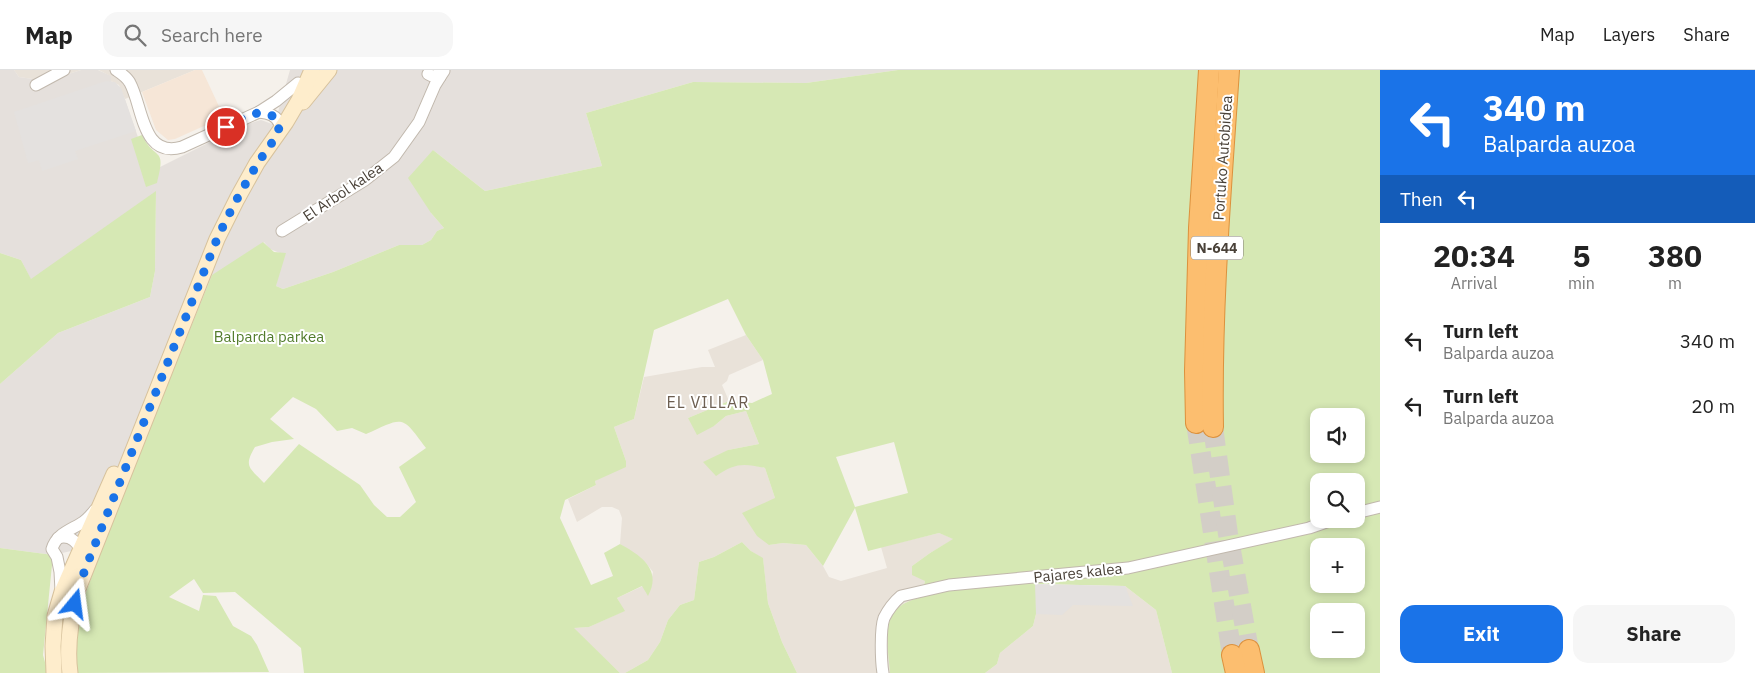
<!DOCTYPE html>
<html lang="en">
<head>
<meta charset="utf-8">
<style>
	:root { --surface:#fff; --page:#f6f6f6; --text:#222; --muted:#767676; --line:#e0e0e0; --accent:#1a73e8 }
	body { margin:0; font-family:"IBM Plex Sans",sans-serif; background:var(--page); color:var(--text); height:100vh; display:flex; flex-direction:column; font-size:19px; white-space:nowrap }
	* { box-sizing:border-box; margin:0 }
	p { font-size:16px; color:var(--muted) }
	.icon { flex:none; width:28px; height:28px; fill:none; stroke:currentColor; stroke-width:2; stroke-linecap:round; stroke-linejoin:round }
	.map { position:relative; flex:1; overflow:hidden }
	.drawer { display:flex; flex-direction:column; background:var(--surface); width:375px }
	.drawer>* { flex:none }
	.hud { background:#1a73e8; color:#fff; overflow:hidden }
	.fabs { position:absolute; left:1310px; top:338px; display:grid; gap:10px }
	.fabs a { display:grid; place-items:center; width:55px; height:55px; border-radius:10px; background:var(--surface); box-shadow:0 2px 8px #0003; font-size:25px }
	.pin { position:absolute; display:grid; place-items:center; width:42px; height:42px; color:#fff; margin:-21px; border:2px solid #fff; border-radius:50%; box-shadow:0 1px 5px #0007 }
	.me { position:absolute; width:55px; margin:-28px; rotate:16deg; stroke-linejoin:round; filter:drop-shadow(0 0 4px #0008) }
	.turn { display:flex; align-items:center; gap:18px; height:105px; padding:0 20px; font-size:22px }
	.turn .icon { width:65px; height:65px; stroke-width:2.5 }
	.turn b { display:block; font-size:35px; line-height:42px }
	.then { display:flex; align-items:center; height:48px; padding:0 20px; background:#0003; gap:10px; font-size:19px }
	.eta { display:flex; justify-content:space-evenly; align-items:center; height:85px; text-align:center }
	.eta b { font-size:30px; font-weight:700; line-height:35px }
	.cta { display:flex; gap:10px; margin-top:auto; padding:10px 20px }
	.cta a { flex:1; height:58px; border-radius:15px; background:var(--accent); color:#fff; font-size:20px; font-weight:700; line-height:58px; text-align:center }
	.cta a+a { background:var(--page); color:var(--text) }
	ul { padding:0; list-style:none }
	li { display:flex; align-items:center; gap:15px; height:65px; padding:0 20px }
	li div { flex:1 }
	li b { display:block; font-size:19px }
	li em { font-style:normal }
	header { display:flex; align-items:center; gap:30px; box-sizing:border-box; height:70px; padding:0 25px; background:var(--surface); border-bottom:1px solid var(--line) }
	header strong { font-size:24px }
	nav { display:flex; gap:28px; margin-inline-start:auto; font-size:18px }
	.search { width:350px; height:45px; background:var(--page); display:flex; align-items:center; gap:12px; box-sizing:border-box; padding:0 18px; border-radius:15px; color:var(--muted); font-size:19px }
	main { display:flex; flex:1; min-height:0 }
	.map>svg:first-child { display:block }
	.residential { fill:#e9e2d9 }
	.commercial { fill:#f6e6d7 }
	.industrial { fill:#e5e0dc }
	.green { fill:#d6e8b4; fill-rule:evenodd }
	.parking { fill:#e4e1df }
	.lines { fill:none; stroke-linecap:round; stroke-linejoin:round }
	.highway-tunnel { stroke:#d3cec7; stroke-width:20; stroke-dasharray:20 10; stroke-linecap:butt }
	.street-casing { stroke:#c1b8ad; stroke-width:13 }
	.secondary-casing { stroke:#d7c29d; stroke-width:17 }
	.highway-casing { stroke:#dc913d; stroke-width:22 }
	.street { stroke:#fff; stroke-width:11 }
	.secondary { stroke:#feedcc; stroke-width:15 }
	.highway { stroke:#fcbe6f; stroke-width:20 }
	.route { stroke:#1a73e8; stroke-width:9; stroke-dasharray:0 16.2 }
	.labels { text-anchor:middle; stroke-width:4; stroke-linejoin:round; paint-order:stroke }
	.shield { fill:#fff; stroke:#807a74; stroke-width:1 }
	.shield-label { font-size:14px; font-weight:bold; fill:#494138 }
	.street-label { font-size:15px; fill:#494138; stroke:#fff }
	.park-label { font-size:15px; fill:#527c2b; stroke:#fff }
	.neighbourhood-label { font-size:16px; letter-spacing:1px; fill:#6c5e50; stroke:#fff }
</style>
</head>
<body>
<header>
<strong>Map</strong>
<div class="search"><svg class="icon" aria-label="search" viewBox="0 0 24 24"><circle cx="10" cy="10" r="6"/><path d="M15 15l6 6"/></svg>Search here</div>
<nav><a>Map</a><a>Layers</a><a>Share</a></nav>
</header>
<main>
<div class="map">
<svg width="1380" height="603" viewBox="0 0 1380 603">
	<rect width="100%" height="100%" fill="#f5f1eb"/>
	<g class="residential">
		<path d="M14,0h67l-34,11 -28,-4z"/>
		<path d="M99,0h96l-70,29 -6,-14 -8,-4 -1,-5z"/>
		<path d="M746,265l17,25 -34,15 -2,6 -5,4 7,16 -41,17 26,8 12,-10 20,-5 13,33 -31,6 -12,25 13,-8 17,-4 19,5 10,30 -6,47 14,-2 23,2 17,21 6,11 12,4 46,-13 -6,-21 58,-14 15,6 -24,14 -18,13 13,15 -4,16 -16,6 -9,7 -5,9 -3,9 2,45h-93l-15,-31 -14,-39 -5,-44 -12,-8 -9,-9 -28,15 -15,5 -5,38 -14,5 -12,15 -8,22 -12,18 -23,13h-5l-47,-45 16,-1 35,-16 -7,-13 26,-12 5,9 5,-23 -7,-9 -26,-19 2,-26 -3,-8 -7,-3h-10l-25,15 -9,-23 28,-14 -1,-4 31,-20 -12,-34 20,-8 10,-42 58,-10h13l-7,-17z"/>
		<path d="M1125,516l31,24 16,63h-187l12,-9 3,-11 33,-27 3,-12z"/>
	</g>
	<path class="commercial" d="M195,0h7l22,47 -49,22 -7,1 -12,-10 -14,-38z"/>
	<path class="industrial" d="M0,0h14l5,7 28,4 34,-11h17l13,6v5l10,7 29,84 94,-47 17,-5 11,4 6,-12 12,-42h608l-92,13 -113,-1 -107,31 16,53 -117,25 -52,-41 -2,63 13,15 -7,3 -6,9 -9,5h-23l-66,27 -50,17 -7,-3 4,-33 -10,-4 -6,-7 -52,34 -109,268 -50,11 -53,-7v-164l58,-51 92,-36 5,-26 1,-79 -125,88 -10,-20 -21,-7z"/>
	<g class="green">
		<path d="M898,0h482v603h-208l-16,-63 -31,-24 -89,-2v30l-3,12 -33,27 -3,11 -12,9h-95c-1,-19 -8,-48 6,-63 6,-7 16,-10 25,-13l4,-16 -13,-6v-9l18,-13 23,-14 -14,-6 -71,18 -13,-43 -32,58 -17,-21 -23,-2 -14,2 -12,-9 -15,-23 33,-15 -10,-30c-22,-5 -30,-5 -49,8l-13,-14 25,-12 31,-6 -13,-33 -20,5 -12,10 -17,9 -9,-17 41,-17 23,2 20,-9 -9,-34 -17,-25 -18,-36 -74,31 -20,89 -20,8 12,34v6l-31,14 1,4 -31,15 -5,18 31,67 22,-9 -9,-23 16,-9c22,12 42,26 28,52l-6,-10 -25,12 8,13 -36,16 -15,1 46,45h-316l-3,-25 -66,-56 -32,1 -9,-14 -25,18 30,14 4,-16 13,1 17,30 18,10 6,9 12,27 -192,1 -3,-29 9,-43 20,-57 109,-269 51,-33 11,10 12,1 -10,33 7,3 50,-17 66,-27h23l9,-5 6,-9 7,-3 -13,-15 -23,-35 25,-28 52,41 117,-25 -16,-53 107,-31 113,1zM293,327l23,12 21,22 15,-3 14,6c38,-17 35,-20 60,14l-27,19 17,35 -16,15h-13l-13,-12 -14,-20 -61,-41 -35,39c-14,-15 -21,-16 -9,-36l17,-5 22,-3 -24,-20zM1319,346h37v38h-37zM894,372l14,51 -53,14 -19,-50zM1319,411h37v38h-37zM1319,476h37v38h-37zM1319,541h37v38h-37z"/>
		<path d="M142,65c13,27 25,10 15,48l-11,4 -15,-48z"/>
		<path d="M156,121l-1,80 -5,26 -92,36 -58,51v-131l21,7 10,19z"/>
		<path d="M742,472l9,9 12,7 5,45 14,39 15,31h-172l23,-13 12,-18 8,-22 12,-15 14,-5 5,-38 15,-5z"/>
		<path d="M0,478l53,7 -10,100 5,18h-48z"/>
	</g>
	<g class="parking">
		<path d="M106,11l9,1 6,6 15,43 -61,20 3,8 -36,12 -3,-11 -11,3 -14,-51z"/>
		<path d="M1035,514l90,2 8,20 -60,-1 -11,10 -26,-1z"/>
	</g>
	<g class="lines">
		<g class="highway-tunnel">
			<path d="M1196,353l36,232"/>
			<path d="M1213,357l15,107 21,116"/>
		</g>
		<defs>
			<g id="street">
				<path d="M116,0c6,4 11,7 14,13 13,24 12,76 52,64l77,-35 17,-11 22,-18"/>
				<path d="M428,4l4,2 8,1 4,-6"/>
				<path d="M36,15l28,-15"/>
				<path d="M259,42c9,1 18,3 21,13"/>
				<path d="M282,161l83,-51 29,-23 25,-35 16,-37 5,-8 -1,-7"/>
				<path d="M1356,443l24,-6"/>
				<path d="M58,468c13,-4 20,5 25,16"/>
				<path d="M61,521l-1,-19 -3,-15 -5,-8c4,-14 16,-18 28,-25 6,-3 11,-9 15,-14"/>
				<path d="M883,603c-2,-12 -3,-44 1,-55 4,-8 10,-16 17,-22l48,-11 179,-17 181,-40 26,-9"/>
			</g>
			<g id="secondary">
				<path d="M303,32l26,-32"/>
				<path d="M54,603l-1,-27 2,-30 7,-24 52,-118"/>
				<path d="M70,603c-4,-28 1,-56 8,-84l139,-350 20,-40 20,-36 29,-41 13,-22 13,-30"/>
			</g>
			<g id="highway">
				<path d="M1196,353l-1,-52 4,-143 10,-158"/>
				<path d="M1213,357c-2,-120 8,-238 16,-357"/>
				<path d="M1249,580l5,23"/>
				<path d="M1232,585l4,18"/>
			</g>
		</defs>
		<use href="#street" class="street-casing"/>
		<use href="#secondary" class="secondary-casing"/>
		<use href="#highway" class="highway-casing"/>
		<use href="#street" class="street"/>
		<use href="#secondary" class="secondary"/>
		<use href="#highway" class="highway"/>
	</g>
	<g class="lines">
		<path class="route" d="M75,534l3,-15 8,-22 131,-328c14,-30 30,-60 49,-88 5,-7 14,-18 13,-27 0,-4 -1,-4 -4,-6 -15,-13 -34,2 -49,9"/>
	</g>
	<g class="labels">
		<rect class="shield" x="1191" y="166.5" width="52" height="23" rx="4"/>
		<g class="shield-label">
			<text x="1217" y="183">N-644</text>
		</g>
		<g class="street-label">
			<text transform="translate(1223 88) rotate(-86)" y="5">Portuko Autobidea</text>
			<text transform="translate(343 122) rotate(-34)" y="5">El Arbol kalea</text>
			<text transform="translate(1078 503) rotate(-6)" y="5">Pajares kalea</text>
		</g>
		<g class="park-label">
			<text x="269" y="272">Balparda parkea</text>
		</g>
		<g class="neighbourhood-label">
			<text x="708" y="338">EL VILLAR</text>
		</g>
	</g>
</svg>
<div class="fabs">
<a><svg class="icon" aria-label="sound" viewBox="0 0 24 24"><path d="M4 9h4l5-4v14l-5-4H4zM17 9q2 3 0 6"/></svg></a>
<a><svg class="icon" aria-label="search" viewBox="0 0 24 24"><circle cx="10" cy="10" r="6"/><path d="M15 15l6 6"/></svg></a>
<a>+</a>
<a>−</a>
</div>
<div class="pin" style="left:226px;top:57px;background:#d93025"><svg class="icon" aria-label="arrive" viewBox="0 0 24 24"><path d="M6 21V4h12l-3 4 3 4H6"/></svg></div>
<svg class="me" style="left:75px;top:534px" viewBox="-20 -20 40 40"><path d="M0-17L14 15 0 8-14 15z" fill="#1a73e8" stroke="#fff" stroke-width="4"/></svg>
</div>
<section class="drawer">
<div class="hud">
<div class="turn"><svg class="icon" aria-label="left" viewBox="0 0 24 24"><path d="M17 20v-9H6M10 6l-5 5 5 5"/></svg><div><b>340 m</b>Balparda auzoa</div></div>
<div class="then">Then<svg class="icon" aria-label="left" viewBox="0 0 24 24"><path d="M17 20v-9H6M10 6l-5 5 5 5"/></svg></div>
</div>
<div class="eta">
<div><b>20:34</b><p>Arrival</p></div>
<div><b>5</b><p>min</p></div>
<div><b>380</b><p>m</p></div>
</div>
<ul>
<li><svg class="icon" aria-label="left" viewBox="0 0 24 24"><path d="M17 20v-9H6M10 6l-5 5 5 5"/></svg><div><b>Turn left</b><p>Balparda auzoa</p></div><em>340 m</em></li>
<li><svg class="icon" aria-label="left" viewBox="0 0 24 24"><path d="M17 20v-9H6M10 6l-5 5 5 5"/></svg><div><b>Turn left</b><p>Balparda auzoa</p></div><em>20 m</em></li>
</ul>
<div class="cta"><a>Exit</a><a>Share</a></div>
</section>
</main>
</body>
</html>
